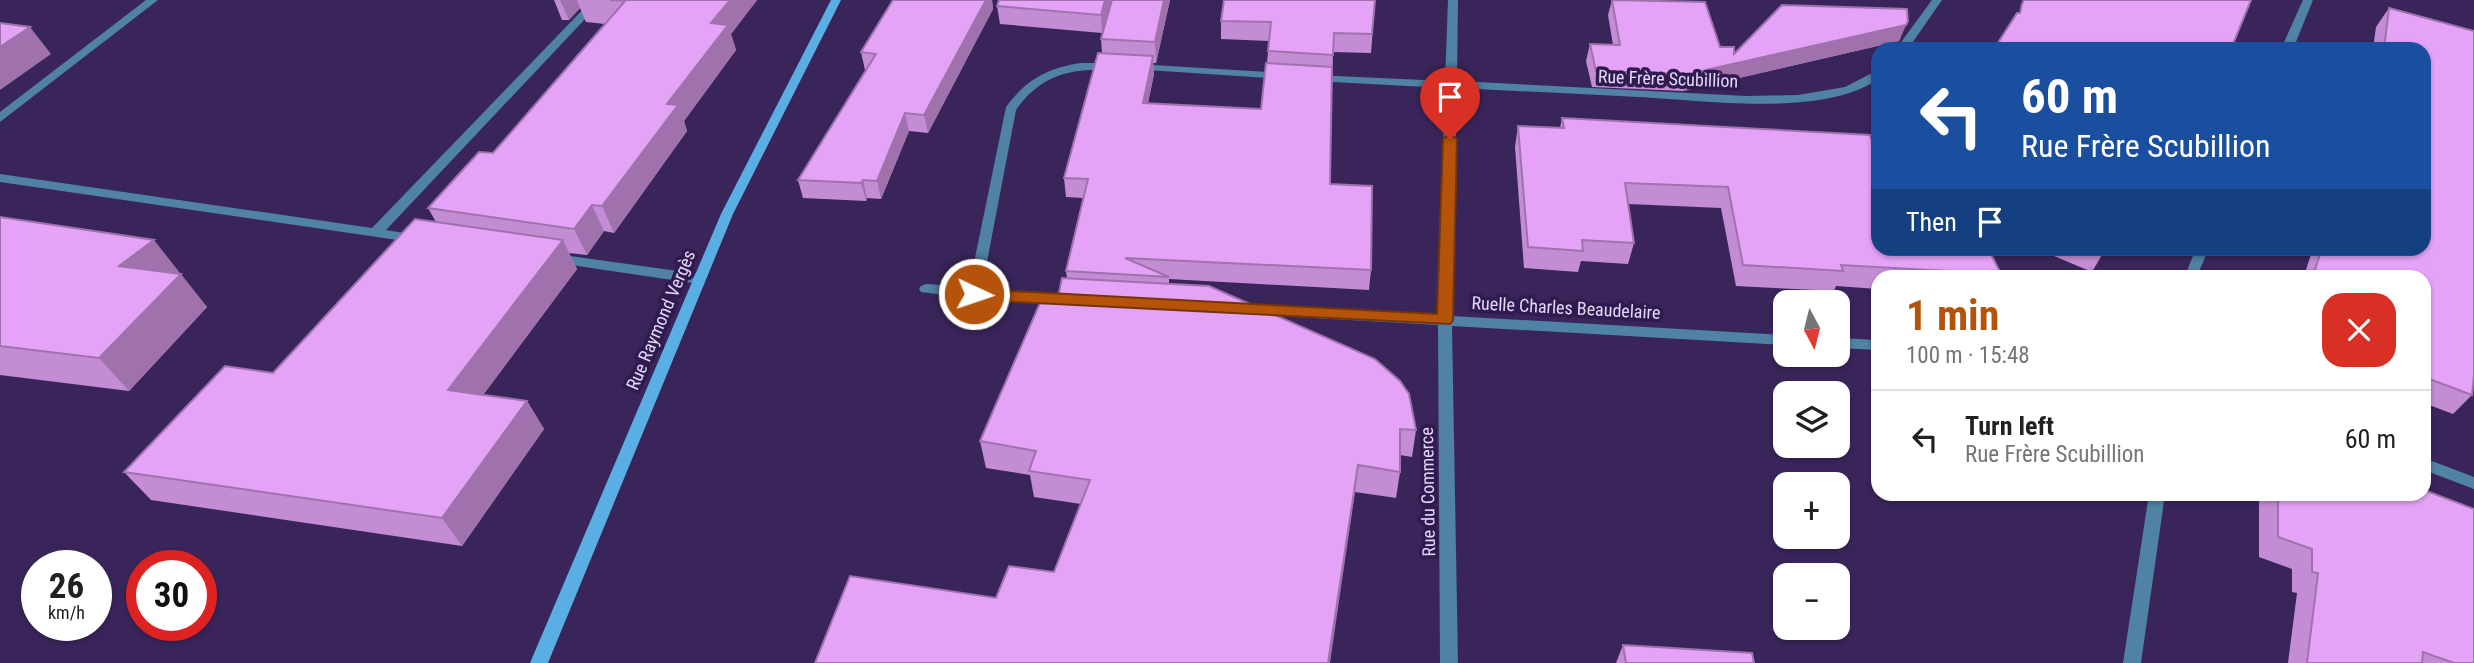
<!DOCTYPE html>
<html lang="en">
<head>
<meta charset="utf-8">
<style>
	:root { --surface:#fff; --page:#f6f6f6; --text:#202124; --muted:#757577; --line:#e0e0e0; --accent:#b45309 }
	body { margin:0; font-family:"Roboto Condensed",sans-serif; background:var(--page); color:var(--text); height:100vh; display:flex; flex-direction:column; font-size:26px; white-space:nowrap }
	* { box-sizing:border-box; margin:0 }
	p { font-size:23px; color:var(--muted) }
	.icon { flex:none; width:38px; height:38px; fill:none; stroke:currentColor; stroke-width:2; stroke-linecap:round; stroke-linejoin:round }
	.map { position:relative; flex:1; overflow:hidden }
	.side { position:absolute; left:1871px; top:270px; width:560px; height:231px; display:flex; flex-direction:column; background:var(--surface); border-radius:21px; box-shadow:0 2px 5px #0004 }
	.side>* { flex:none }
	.top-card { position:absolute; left:1871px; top:42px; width:560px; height:214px; border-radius:21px; box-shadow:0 2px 5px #0004; background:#1a4fa0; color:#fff; overflow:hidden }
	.needle { width:46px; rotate:173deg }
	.tools { position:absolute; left:1773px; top:290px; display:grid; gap:14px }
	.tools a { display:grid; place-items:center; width:77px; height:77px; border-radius:14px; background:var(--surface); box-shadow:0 2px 5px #0004; font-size:35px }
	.speed { position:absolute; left:21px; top:550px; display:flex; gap:14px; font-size:35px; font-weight:700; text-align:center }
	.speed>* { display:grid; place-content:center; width:91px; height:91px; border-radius:50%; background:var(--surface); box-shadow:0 2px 5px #0004; line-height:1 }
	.speed small { font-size:18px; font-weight:400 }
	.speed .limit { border:10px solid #d22; background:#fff; color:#111 }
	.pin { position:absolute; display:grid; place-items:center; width:60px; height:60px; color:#fff; margin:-72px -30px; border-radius:50% 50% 50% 0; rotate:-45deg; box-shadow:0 0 7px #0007 }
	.pin .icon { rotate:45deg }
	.me { position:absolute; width:77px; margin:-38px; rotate:93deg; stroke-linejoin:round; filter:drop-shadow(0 0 5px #0008) }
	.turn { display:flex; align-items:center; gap:24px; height:147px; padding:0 35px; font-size:32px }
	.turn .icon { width:91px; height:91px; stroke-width:2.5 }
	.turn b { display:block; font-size:49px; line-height:60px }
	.then { display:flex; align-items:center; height:66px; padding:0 35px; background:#0003; gap:14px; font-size:26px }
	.round { display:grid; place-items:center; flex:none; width:74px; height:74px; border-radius:21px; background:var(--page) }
	.head { display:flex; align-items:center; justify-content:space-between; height:119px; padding:0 35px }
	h1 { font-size:42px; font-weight:700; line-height:52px; color:var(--accent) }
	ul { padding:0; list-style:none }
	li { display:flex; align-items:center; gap:21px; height:98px; padding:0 35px; border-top:2px solid var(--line) }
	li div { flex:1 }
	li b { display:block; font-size:26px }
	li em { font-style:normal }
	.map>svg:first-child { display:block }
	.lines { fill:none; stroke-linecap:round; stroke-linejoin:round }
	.minor { fill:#4f82a4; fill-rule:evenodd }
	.secondary { fill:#59afe4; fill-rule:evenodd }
	.wall { fill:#c48cd4 }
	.shaded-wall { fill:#a072ad }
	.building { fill:#e4a3f7; stroke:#a072ad; stroke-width:2 }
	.route { fill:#b45309; stroke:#753606; stroke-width:2 }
	.labels { text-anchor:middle; stroke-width:7; stroke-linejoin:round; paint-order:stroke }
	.street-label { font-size:18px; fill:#e1d7f9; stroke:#301a4f }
</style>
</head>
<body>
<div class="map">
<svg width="2474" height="663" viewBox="0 0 2474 663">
	<rect width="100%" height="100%" fill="#3a255b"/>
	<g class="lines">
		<g class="minor">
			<path d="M146,0h12l-158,122v-10z"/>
			<path d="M592,0h11l-217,230 37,6 2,3 -2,3 -5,1 -418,-61v-8l372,54z"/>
			<path d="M1448,0h10l-1,81 289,15 52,-1 47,-8 33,-17v9c-55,39 -175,21 -240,18 -61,-3 -121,-6 -181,-9l-5,228 333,19v10l-333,-19 6,337h-18l-2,-338 -193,-11 -7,-5 7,-5 193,11 7,-227 -131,-7 -6,-3 6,-3 131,6z"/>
			<path d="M1932,0h10l-34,49h-12z"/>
			<path d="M2303,0h10l-20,49h-12z"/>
			<path d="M1081,63h31l6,3c-8,5 -18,3 -27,4 -33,1 -56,13 -75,40l-34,178 79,6 5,2 2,3 -2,3 -92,-3 -53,-7 -2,-3 2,-3 5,-2 43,3 37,-180c20,-27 41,-39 75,-44z"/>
			<path d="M1136,64l147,9 6,3 -6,3 -151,-10v-4z"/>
			<path d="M2196,248h13l-12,28h-12z"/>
			<path d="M556,254l143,20 7,5 -7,5 -148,-22 -2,-3 2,-3z"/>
			<path d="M1838,338l40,2v10l-40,-2z"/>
			<path d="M2424,458l50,19v12l-50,-19z"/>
			<path d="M2149,494h16l-24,169h-18z"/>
		</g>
		<path class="secondary" d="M831,0h10l-108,214 -185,449h-18l191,-449z"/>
	</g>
	<g class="wall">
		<path d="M554,0h203l-26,34 5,16 -52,71 3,10 -73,102 -10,-2 -17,24 -18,-2 8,16 -94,126 44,6 17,28 -82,117 -311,-46 -27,-28 149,-99 163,-151 -8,-14 65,-55 112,-129 -19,-2 -6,-14 -11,12h-7z"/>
		<path d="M893,0h99l1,9 -65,124 -19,-2 -28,68 -14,-1 -1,3 -63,-3 -5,-18 68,-110h-1l-4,-18z"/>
		<path d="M999,0h171l-14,63h-3l1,11 -6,29 113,6 6,-46 2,-22 -48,-2v-18l154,-21 -4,53 -38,-1 -3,132 41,86 -2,20 -200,-11v5l247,146 -4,27 -12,-2v17l-4,26 -41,-6 -359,106 58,-26 27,-68 -47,-7 -4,-22 -44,-7 -6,-27 87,-163 -1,-7 17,-73 -17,-1 -2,-19 38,-125 -1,-14 7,-27 -6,21 -102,-9 -3,-18z"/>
		<path d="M1612,0l108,47 14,7 167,-17 -2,4 -216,50 -91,-4 -6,-26 4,-17 23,1 -5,-30z"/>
		<path d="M2389,8l85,23v344l-2,20 -19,19 -29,-11v-127h-120l9,-28h111v-199h-51l3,-22z"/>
		<path d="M1562,118l316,130 123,26 -1,2h-122v13l-42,-3 -2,5 -98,-5 -15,-78 -93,-4 6,39 -6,21 -47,-3 -3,11 -54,-4 -9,-121 3,-21 42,2z"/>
		<path d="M0,217l180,56 -1,1 28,33 -78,84 -129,-16z"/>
		<path d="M2035,248h71l-14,24z"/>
		<path d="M2265,494h159l50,169h-186l9,-70 -5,-1v-23l-33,-12v-57z"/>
		<path d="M1623,645l131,18h-138z"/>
	</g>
	<g class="shaded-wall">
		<path d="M560,0h17l3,8 -11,12z"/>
		<path d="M730,0h27l-26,34 5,16 -52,71 3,10 -73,102 -12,-27 65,-102 44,-81z"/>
		<path d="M986,0h6l1,9 -65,124 -4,-18z"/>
		<path d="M1105,0h7l-10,33 -1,-18z"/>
		<path d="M1164,0h6l-14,63 -1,-21z"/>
		<path d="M1908,21l-9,20 -216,50 5,-17z"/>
		<path d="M30,27l21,27 -51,36v-43z"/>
		<path d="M1153,56l1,18 -10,48 -1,-19z"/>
		<path d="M905,113l4,18 -28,68 -4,-18z"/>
		<path d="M863,180l4,18 -1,3 -5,-18z"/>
		<path d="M592,205l12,26 -17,24 -13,-26z"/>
		<path d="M154,240l26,33 -33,26 -28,-33z"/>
		<path d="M563,240l14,29 -111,149 -18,-28z"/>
		<path d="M181,274l26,33 -78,84 -30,-33z"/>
		<path d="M527,401l17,28 -82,117 -20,-28z"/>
		<path d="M1358,465l-3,27 -25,171h-2z"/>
	</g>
	<g class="building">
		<path d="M610,0h120l-19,23 17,2 -61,79 11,1 -76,101 -10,-1 -18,24 -146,-21 51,-56 14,1 132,-152z"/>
		<path d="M893,0h93l-62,115 -19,-2 -28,68 -14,-1 -2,3 -63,-3 78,-126 -15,-2z"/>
		<path d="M999,0h106l-4,15 -104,-9z"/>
		<path d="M1112,0h52l-9,42 -54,-3z"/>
		<path d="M1224,0h151l-3,34 -38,-1 -1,22 -65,-4 3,-29 -50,-1z"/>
		<path d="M1612,0l93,2 15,45h14v7l48,-49 125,4 1,12 -2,4 -218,49 -92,-3 -6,-27 30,1z"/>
		<path d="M2024,0h227l-20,49h-237l23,-36h3l2,-9z"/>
		<path d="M2389,8l85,23v344l-2,20 -48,-18v-101h-111l9,-28h102v-199h-40z"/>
		<path d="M0,23l30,4 -30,20z"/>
		<path d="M1098,53l55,3 -10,47 118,6 5,-46 66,4 -2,117 42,2 -1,84 -246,-12 44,19 -103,-6 22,-92 -24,-1z"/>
		<path d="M1562,118l308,17 8,24v89h110l13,26 -160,-9 2,6 -100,-6 -15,-78 -103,-4 9,60 -52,-3 1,11 -55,-4 -10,-121 46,2z"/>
		<path d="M0,217l154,23 -35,26 62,8 -82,84 -99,-12z"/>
		<path d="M415,219l148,21 -115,150 79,11 -85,117 -318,-46 101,-106 48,7z"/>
		<path d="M2088,248h18l-3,7z"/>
		<path d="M1062,278l147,8 166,73 25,22 9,13 7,36 -16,-1v43l-42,-7 -30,198h-513l35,-87 146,22 13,-32 45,6 36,-92 -61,-9 7,-20 -56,-10 63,-145 15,2z"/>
		<path d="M2424,490l50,19v154h-20l-31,-11 -1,11h-115l11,-90 -6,-1v-23l-34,-12v-43h43l3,1v-1h100z"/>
		<path d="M1623,645l129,8 2,10h-128z"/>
	</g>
	<path class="route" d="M1450,134l7,5 -4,181 -3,4 -476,-24 -8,-6 8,-5 463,25 6,-175z"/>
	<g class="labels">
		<g class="street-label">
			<text transform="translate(1668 79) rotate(2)" y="6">Rue Frère Scubillion</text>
			<text transform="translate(1566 308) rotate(3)" y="6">Ruelle Charles Beaudelaire</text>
			<text transform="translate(661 320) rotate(-67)" y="6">Rue Raymond Vergès</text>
			<text transform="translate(1428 492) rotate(-91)" y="6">Rue du Commerce</text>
		</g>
	</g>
</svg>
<div class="tools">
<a><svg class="needle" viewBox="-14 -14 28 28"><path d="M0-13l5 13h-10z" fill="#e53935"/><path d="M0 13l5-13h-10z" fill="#757577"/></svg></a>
<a><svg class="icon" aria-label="layers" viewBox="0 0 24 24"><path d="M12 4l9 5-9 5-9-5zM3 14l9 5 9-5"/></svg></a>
<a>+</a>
<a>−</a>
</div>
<div class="speed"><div>26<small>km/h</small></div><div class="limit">30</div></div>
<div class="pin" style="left:1450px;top:139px;background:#d93025"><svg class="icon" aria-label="arrive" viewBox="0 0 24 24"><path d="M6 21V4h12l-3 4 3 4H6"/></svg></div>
<svg class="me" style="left:974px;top:294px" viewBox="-20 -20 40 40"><circle r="17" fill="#b45309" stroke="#fff" stroke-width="3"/><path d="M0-11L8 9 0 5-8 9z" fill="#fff"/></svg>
<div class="top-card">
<div class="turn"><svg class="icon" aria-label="left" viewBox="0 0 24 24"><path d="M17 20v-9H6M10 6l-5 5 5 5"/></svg><div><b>60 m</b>Rue Frère Scubillion</div></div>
<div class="then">Then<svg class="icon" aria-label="arrive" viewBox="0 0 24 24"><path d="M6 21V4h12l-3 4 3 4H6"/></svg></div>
</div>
<section class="side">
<div class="head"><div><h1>1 min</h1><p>100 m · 15:48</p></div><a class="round" style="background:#d93025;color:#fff"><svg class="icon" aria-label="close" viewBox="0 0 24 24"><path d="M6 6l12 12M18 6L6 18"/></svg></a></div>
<ul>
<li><svg class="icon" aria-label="left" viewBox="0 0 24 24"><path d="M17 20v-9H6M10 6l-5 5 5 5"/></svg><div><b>Turn left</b><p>Rue Frère Scubillion</p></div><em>60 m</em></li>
</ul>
</section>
</div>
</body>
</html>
